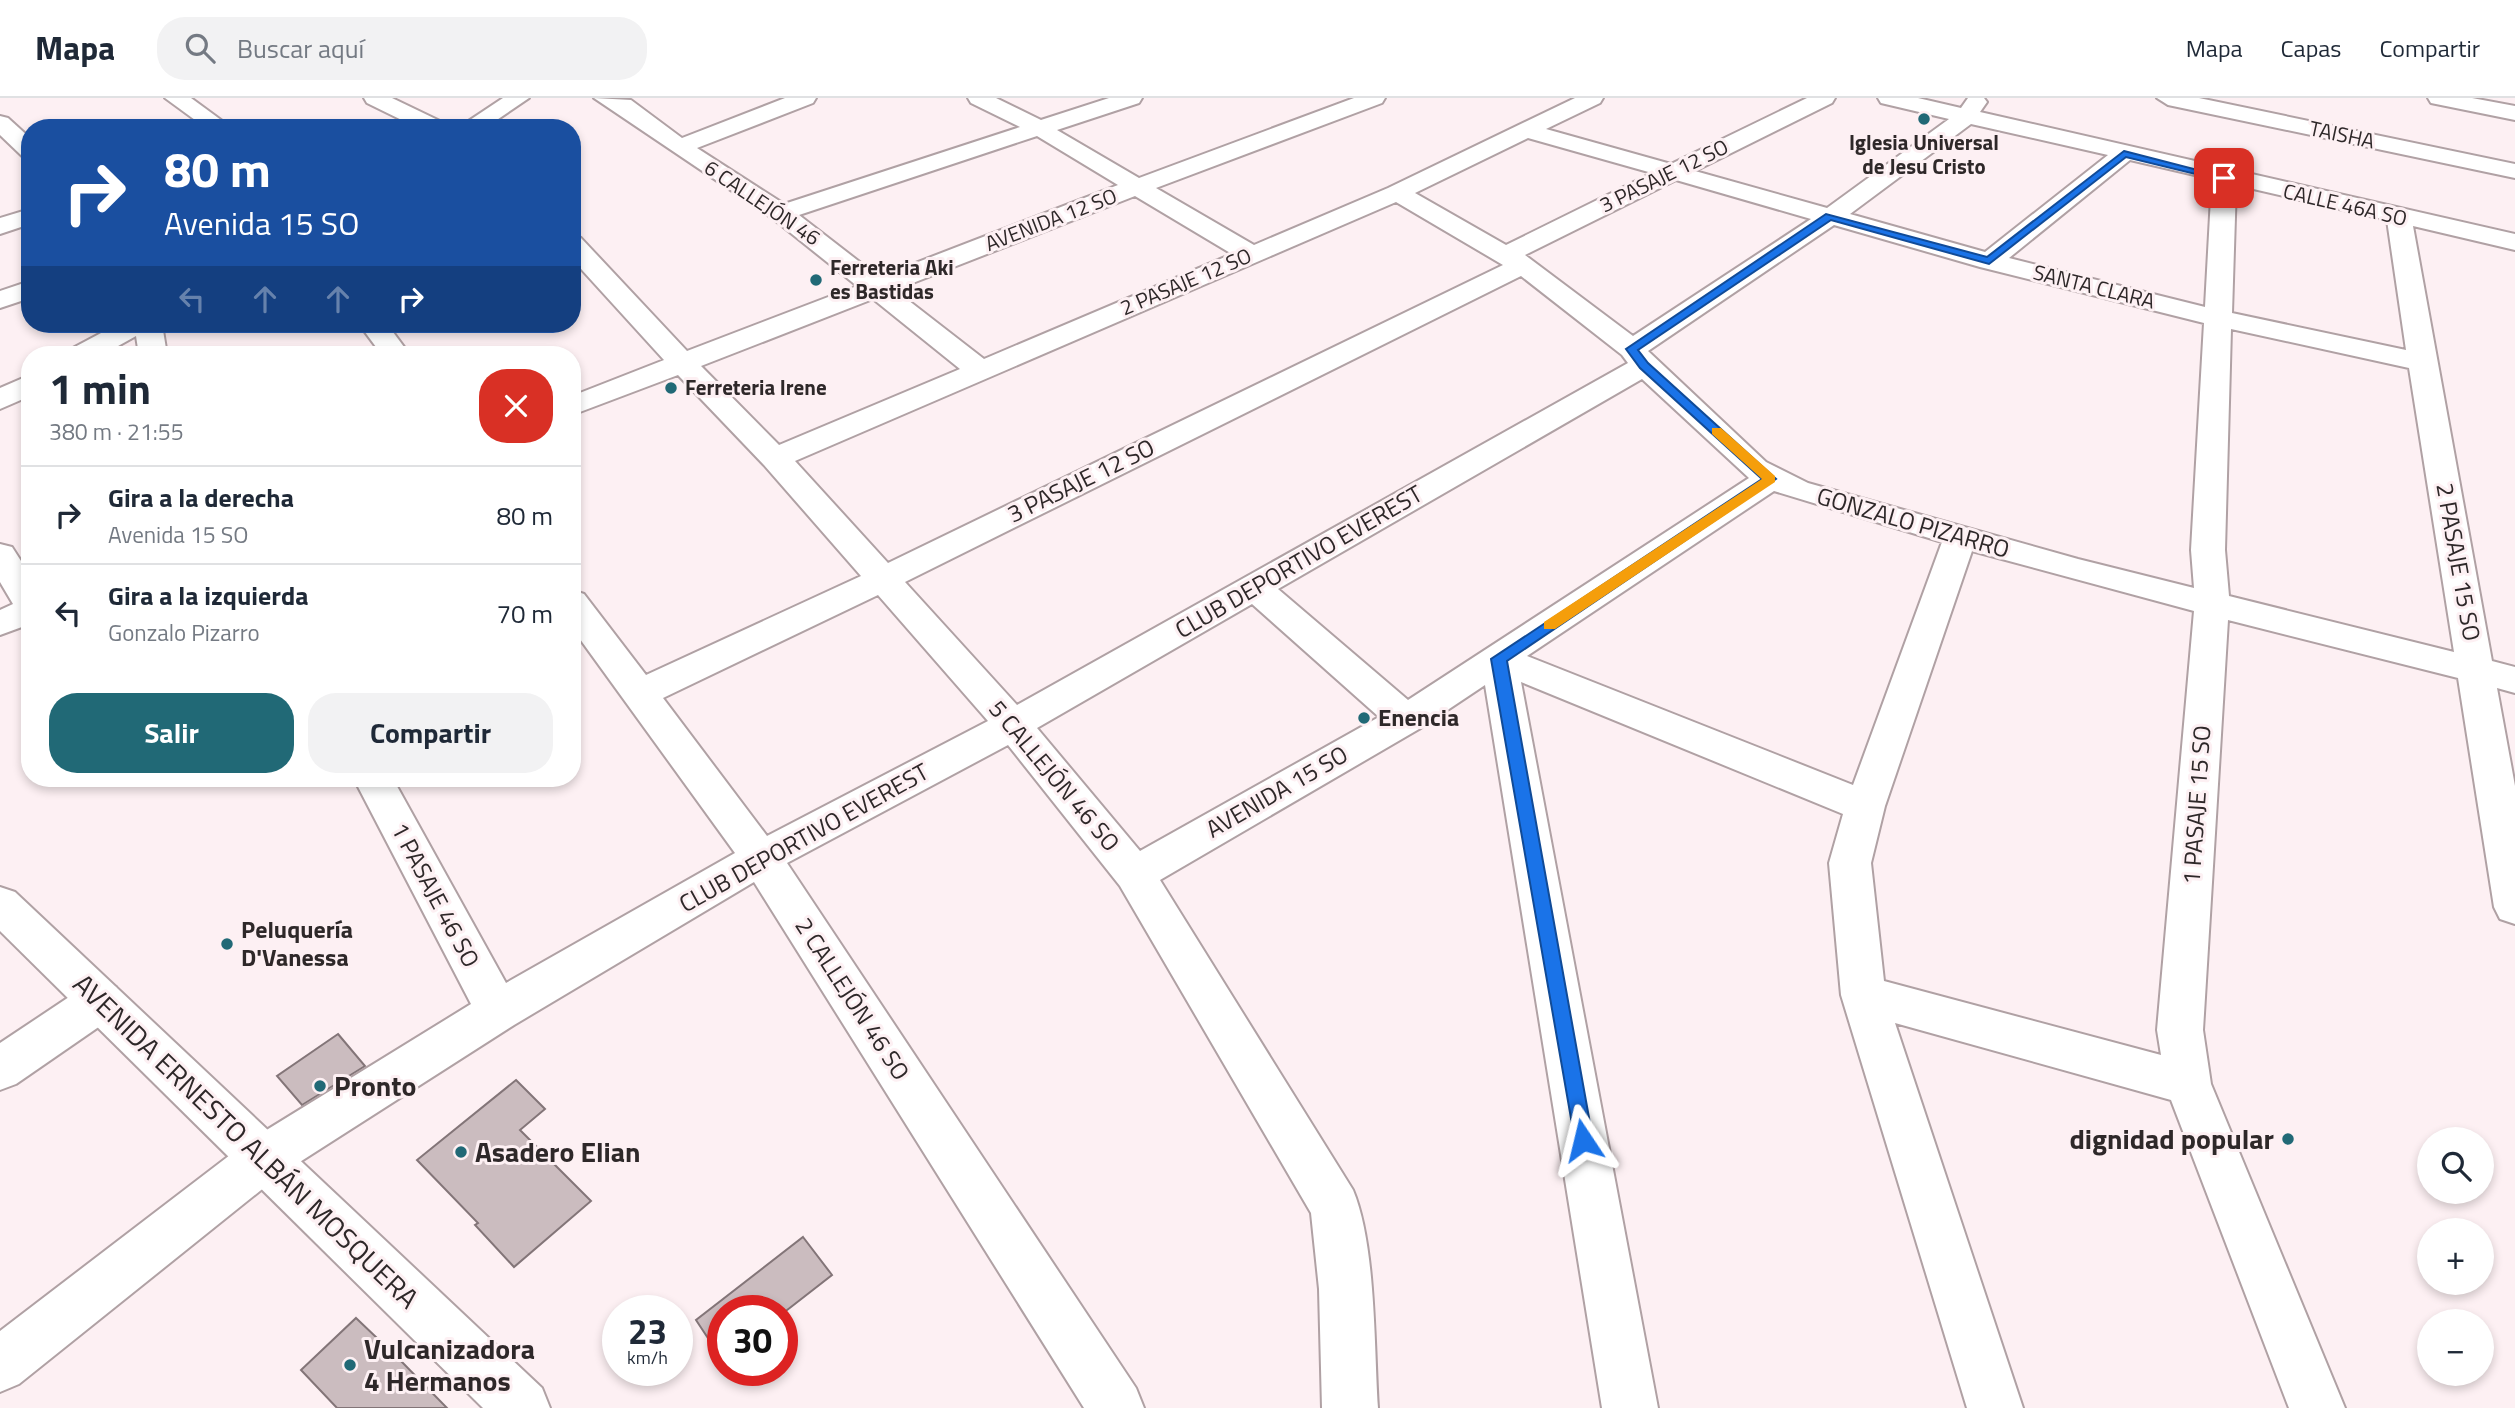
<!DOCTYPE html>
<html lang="es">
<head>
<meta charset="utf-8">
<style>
	:root { --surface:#fff; --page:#f2f2f3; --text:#1f2937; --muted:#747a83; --line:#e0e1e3; --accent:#216976 }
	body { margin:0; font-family:"Titillium Web",sans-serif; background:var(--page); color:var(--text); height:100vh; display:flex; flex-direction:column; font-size:26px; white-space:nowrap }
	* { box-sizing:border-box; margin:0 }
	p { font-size:23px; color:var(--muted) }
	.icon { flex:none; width:38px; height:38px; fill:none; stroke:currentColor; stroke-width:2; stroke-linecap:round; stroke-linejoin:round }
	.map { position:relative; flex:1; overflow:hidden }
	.side { position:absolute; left:21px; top:248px; width:560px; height:441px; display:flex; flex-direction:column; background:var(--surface); border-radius:28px; box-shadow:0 4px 10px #0003 }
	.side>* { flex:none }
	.hud { position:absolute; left:21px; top:21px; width:560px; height:214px; border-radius:28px; box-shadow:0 4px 10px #0003; background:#1a4fa0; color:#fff; overflow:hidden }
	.controls { position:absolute; left:2417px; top:1029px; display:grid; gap:14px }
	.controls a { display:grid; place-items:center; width:77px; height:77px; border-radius:50%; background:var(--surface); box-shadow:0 4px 10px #0003; font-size:35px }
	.speed { position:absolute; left:602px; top:1197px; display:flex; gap:14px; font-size:35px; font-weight:700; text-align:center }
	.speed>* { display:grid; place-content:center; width:91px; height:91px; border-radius:50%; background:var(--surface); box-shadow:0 4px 10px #0003; line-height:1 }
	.speed small { font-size:18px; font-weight:400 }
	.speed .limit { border:10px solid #d22; background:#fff; color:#111 }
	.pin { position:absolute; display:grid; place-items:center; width:60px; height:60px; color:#fff; margin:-30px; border-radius:14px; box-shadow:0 4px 10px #0006 }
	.me { position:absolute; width:77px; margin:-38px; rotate:350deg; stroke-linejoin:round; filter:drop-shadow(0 0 5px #0008) }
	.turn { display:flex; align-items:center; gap:24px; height:147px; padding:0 28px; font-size:32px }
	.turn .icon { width:91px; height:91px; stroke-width:2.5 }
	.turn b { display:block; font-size:49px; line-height:60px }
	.lanes { display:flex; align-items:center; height:66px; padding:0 28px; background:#0003; justify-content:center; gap:35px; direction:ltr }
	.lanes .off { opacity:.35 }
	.round { display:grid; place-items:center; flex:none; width:74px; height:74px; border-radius:28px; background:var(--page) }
	.head { display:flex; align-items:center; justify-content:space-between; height:119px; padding:0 28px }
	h1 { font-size:42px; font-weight:700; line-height:52px }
	.action { display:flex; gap:14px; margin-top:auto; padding:14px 28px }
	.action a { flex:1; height:80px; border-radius:28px; background:var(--accent); color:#fff; font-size:28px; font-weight:700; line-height:80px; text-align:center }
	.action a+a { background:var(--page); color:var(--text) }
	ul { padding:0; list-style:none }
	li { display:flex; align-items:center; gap:21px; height:98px; padding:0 28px; border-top:2px solid var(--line) }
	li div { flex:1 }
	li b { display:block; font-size:26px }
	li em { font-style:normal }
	header { display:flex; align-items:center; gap:42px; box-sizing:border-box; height:98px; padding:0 35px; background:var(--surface); border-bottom:2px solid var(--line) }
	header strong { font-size:33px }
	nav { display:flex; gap:38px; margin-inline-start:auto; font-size:24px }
	.search { width:490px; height:63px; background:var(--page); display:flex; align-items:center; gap:18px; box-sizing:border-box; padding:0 24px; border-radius:28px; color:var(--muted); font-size:26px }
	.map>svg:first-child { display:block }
	.building { fill:#cbbcbf; stroke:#837578; stroke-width:2 }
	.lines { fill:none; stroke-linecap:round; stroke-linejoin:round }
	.street-casing { stroke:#b0a1a4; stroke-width:4 }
	.secondary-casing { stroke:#b0a1a4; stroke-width:4 }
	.street { fill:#fff; fill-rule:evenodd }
	.secondary { fill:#fff; fill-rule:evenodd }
	.route { fill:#1a73e8; stroke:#114b97; stroke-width:2 }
	.slow { fill:#f59e0b }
	.poi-dot { fill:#216976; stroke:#fdf0f3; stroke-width:2.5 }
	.labels { text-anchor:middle; stroke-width:6; stroke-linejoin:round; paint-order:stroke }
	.far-street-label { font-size:21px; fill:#2e2829; stroke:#fdf0f3 }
	.far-poi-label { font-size:21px; font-weight:bold; fill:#2e2829; stroke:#fdf0f3; text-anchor:start }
	.street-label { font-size:24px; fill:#2e2829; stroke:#fdf0f3 }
	.poi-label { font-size:24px; font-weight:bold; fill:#2e2829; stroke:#fdf0f3; text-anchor:start }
	.near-poi-label { font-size:28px; font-weight:bold; fill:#2e2829; stroke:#fdf0f3; text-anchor:start }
	.near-street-label { font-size:28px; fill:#2e2829; stroke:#fdf0f3 }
</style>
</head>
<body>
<header>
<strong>Mapa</strong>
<div class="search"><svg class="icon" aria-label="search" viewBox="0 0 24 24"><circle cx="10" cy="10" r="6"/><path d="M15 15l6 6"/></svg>Buscar aquí</div>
<nav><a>Mapa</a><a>Capas</a><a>Compartir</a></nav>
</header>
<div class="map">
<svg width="2515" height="1310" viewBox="0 0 2515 1310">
	<rect width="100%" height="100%" fill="#fdf0f3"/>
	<g class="building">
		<path d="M338,936l27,32 -63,39 -25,-29z"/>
		<path d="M516,982l29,29 -25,21 71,71 -77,66 -39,-42 3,-2 -61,-63z"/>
		<path d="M803,1139l29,38 -50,39v-3h-59v50l-27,-41z"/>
		<path d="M356,1220l44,42 47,48h-110l-36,-38z"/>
	</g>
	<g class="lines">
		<defs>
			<g id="street">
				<path d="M165,0h26l41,30h-26z"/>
				<path d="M364,0h28l52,25 3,5h-29l-51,-25z"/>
				<path d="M503,0h26l-44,30h-27z"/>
				<path d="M594,0l37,2 51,38 103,-40h31l-3,5 -116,45 87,56 236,-77 -49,-24 -3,-5h28l45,22 68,-22h33l-3,5 -82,27 82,48 215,-80h31l-3,5 -226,85 98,57 134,-57 187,-90h28l-3,5 -54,26 125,35 136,-66h28l-3,5 -137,68 132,37 122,-89 -68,-16 -3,-5h40l43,10 7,-10h16l3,4 -7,10 535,122v16l-102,-24 79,435 23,6v26l-18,-5 18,98v138l-15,-5 -6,-12 -36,-229 -230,-58 -25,410 8,54 134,324h-56l-118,-308 -276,-77 128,385h-56l-126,-413 -12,-132 14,-49 -322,-132 137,726h-56l-117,-723 -66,44 -259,151 193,310c23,55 21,157 25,218h-56l-3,-119 -8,-76 -191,-327 -112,-141 -221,118 349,525 8,20h-60l-330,-526 -240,143 -233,149 -262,210 -19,8v-61l247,-189 224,-138 -117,-225h39l113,204 229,-130 -163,-225v-38l12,4 62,81 215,-99 -97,-111 -86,-90 -106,40v-19l92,-36 -92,-101v-24l9,3 106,113 170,-65 -85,-68zM1971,26l137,31 -123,97 -135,-38zM1037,38l81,49 -239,92 -80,-62zM1528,40l124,35 -146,72 -91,-52zM2130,62l82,19 -7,128 -196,-49zM1676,82l135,39 -178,117 -108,-81zM2236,87l151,35 19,130 -174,-37zM1135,98l97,58 -248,105 -89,-69zM1396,104l107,63 -615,298 -93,-102zM1834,127l146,42 224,56 -13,227 3,38 -116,-29 -270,-76 -42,-21 -118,-111zM1521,178l101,79 6,8 -611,342 -112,-123zM873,201l87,70 -181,76 -78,-79zM2231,231l178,39 45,284 -225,-56 -4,-46zM1642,281l107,99 -341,222 -130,-111zM1774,393l168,51 -89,243 -326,-129zM1972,453l222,60 -37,419 4,25 -277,-74 -13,-118 14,-57zM878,497l110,126 -221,115 -104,-138zM1252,506l127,113 -239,134 -103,-123z"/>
				<path d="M2157,0h42l316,66v14l-347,-73z"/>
				<path d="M2428,0h44l43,8v14l-84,-17z"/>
				<path d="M0,18l8,2 22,20v20l-8,-2 -22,-21z"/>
				<path d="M30,111v15l-30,10v-16z"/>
				<path d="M30,183v17l-30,10v-17z"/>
				<path d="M118,226h44l5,31h-28l-3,-19 -34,19h-35l4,-6z"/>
				<path d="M359,226h28l23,31h-28z"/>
				<path d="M30,277v21l-30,13v-21z"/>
				<path d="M0,446l12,3 18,28v49l-30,11v-25l13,-6 -13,-22z"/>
				<path d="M100,884l16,5 6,14 -6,14 -100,69 -16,6v-47l84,-56z"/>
			</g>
			<path id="secondary" d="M0,789l15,5 527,496 8,20h-67l-483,-477z"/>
		</defs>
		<use href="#street" class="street-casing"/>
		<use href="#secondary" class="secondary-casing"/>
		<use href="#street" class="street"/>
		<use href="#secondary" class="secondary"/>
	</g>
	<path class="route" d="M2124,53l105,27 -5,3 -98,-24 -137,107 -158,-44 -193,130 10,13 128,116 -269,182 86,479 -3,7 -7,3 -7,-3 -85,-488 271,-180 -122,-111 -14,-19 200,-135 161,43z"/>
	<path class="slow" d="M1712,330h9l54,48v6l-220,147h-11v-7l218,-143 -50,-45z"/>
	<g class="poi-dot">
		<circle cx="1924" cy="21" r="7"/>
		<circle cx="816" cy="182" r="7"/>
		<circle cx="671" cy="290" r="7"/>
		<circle cx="1364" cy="620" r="7"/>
		<circle cx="227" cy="846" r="7"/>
		<circle cx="320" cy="988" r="7"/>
		<circle cx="2288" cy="1041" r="7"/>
		<circle cx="461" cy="1054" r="7"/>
		<circle cx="350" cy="1267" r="7"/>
	</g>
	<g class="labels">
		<g class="far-street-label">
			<text transform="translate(2342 37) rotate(12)" y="7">TAISHA</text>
			<text transform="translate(1664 78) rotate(-26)" y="7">3 PASAJE 12 SO</text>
			<text transform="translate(762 105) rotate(34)" y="7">6 CALLEJÓN 46</text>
			<text transform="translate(2345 107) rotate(13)" y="7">CALLE 46A SO</text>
			<text transform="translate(1051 122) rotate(-21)" y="7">AVENIDA 12 SO</text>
			<text transform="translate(1186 184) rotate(-23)" y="7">2 PASAJE 12 SO</text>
			<text transform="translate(2094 189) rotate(14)" y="7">SANTA CLARA</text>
		</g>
		<g class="far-poi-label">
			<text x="1924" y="52" text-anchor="middle">Iglesia Universal<tspan x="1924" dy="24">de Jesu Cristo</tspan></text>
			<text x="830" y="177">Ferreteria Aki<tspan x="830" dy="24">es Bastidas</tspan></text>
			<text x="685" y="297">Ferreteria Irene</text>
		</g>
		<g class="street-label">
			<text transform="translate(1081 383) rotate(-26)" y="8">3 PASAJE 12 SO</text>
			<text transform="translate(1913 425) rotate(16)" y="8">GONZALO PIZARRO</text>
			<text transform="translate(1299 464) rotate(-30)" y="8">CLUB DEPORTIVO EVEREST</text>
			<text transform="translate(2458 464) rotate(80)" y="8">2 PASAJE 15 SO</text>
			<text transform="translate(1054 678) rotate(50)" y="8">5 CALLEJÓN 46 SO</text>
			<text transform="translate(1277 694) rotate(-30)" y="8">AVENIDA 15 SO</text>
			<text transform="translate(2197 707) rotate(-86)" y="8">1 PASAJE 15 SO</text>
			<text transform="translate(804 740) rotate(-29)" y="8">CLUB DEPORTIVO EVEREST</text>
			<text transform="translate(435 797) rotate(62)" y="8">1 PASAJE 46 SO</text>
			<text transform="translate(852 901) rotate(57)" y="8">2 CALLEJÓN 46 SO</text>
		</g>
		<g class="poi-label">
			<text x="1378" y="628">Enencia</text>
			<text x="241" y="840">Peluquería<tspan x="241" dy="28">D'Vanessa</tspan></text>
		</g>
		<g class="near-poi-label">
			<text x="334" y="998">Pronto</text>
			<text x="2274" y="1051" text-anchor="end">dignidad popular</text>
			<text x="475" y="1064">Asadero Elian</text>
			<text x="364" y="1261">Vulcanizadora<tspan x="364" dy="32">4 Hermanos</tspan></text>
		</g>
		<g class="near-street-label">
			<text transform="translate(246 1043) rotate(44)" y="10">AVENIDA ERNESTO ALBÁN MOSQUERA</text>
		</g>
	</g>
</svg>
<div class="controls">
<a><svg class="icon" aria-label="search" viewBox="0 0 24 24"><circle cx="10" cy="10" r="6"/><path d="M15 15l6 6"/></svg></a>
<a>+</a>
<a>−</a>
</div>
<div class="speed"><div>23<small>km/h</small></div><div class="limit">30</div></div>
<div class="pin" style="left:2224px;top:80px;background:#d93025"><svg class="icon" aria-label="arrive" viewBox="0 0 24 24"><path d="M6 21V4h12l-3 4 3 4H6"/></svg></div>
<svg class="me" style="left:1583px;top:1042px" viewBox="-20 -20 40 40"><path d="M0-17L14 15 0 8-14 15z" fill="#1a73e8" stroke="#fff" stroke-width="4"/></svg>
<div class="hud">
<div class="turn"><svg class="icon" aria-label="right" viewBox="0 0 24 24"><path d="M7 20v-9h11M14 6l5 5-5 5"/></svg><div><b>80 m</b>Avenida 15 SO</div></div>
<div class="lanes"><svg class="icon off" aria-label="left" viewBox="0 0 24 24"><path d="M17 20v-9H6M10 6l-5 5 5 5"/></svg><svg class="icon off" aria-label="ahead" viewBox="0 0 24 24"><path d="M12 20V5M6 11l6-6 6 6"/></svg><svg class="icon off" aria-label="ahead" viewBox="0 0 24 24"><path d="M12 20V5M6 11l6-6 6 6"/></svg><svg class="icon" aria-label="right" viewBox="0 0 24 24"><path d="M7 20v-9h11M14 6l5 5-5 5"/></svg></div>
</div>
<section class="side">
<div class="head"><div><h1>1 min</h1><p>380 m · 21:55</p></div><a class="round" style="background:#d93025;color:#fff"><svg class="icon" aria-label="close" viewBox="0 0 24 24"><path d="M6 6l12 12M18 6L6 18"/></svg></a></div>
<ul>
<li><svg class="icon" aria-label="right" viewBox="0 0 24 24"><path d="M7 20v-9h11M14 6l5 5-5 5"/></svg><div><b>Gira a la derecha</b><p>Avenida 15 SO</p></div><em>80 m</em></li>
<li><svg class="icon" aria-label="left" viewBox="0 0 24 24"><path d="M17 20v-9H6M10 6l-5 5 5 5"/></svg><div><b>Gira a la izquierda</b><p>Gonzalo Pizarro</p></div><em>70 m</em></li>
</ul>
<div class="action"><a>Salir</a><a>Compartir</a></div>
</section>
</div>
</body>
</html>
